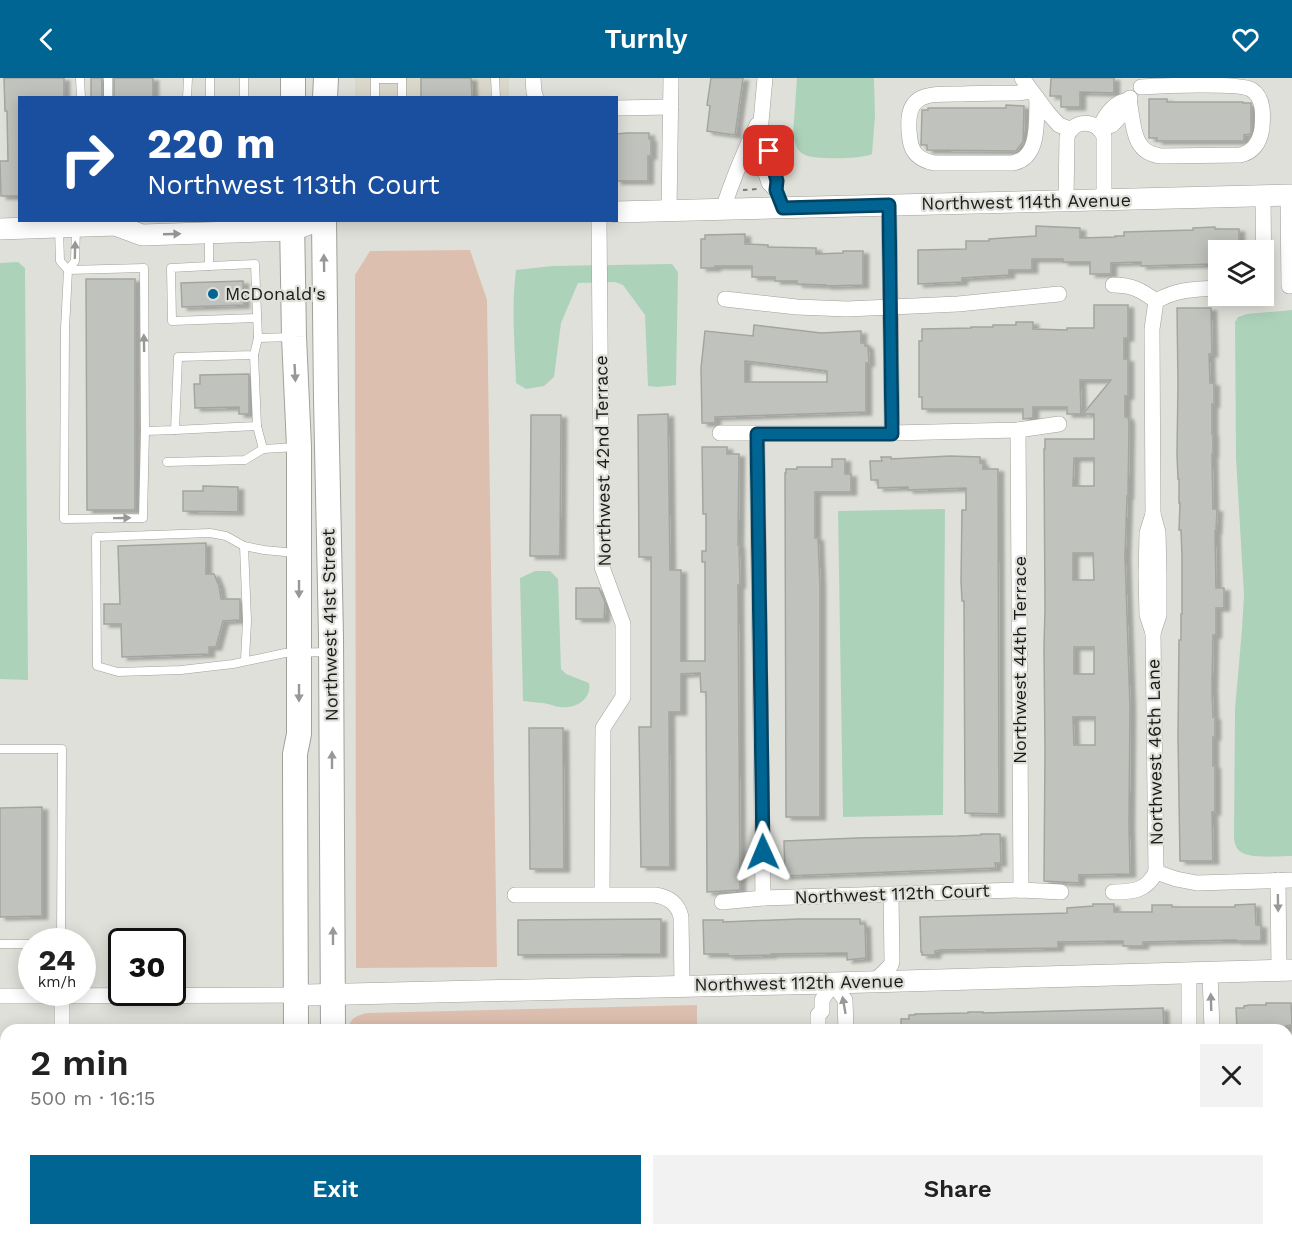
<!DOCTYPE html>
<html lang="en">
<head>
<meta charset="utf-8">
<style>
	:root { --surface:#fff; --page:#f2f2f2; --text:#222; --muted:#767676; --accent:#006593 }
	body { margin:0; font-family:"Work Sans",sans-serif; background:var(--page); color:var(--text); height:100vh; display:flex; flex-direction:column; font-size:22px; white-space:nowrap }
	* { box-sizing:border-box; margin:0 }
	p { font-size:20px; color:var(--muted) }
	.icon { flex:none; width:33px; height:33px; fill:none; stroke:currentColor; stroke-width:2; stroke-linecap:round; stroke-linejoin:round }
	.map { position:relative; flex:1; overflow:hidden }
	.side { position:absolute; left:0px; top:946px; width:1293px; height:212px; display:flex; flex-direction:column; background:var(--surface); border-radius:18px 18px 0 0; box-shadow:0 3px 15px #0003 }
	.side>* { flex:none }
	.hud { position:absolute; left:18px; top:18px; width:600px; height:126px; border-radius:0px; box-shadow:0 3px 15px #0003; background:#1a4fa0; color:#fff; overflow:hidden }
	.controls { position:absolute; left:1208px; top:162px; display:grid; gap:12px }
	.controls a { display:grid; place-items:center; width:66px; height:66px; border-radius:0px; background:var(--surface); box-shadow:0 3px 15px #0003; font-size:30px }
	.speed { position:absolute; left:18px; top:850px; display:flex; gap:12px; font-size:30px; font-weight:700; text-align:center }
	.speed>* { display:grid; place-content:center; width:78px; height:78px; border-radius:50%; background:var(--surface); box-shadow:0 3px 15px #0003; line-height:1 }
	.speed small { font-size:15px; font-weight:400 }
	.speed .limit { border:3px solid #111; border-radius:9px; background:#fff; color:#111 }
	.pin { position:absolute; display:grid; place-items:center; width:51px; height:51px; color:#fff; margin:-26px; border-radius:12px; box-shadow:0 3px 9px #0006 }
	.me { position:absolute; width:66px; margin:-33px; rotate:359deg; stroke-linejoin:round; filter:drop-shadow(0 0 4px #0008) }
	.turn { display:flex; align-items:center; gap:21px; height:126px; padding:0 30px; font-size:27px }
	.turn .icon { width:78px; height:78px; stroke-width:2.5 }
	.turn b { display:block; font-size:42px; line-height:51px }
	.round { display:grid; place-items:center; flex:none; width:63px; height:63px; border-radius:0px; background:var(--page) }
	.head { display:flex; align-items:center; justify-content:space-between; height:102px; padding:0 30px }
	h1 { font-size:36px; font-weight:600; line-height:45px }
	.button { display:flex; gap:12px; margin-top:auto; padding:12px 30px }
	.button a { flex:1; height:69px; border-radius:0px; background:var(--accent); color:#fff; font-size:24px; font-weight:600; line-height:69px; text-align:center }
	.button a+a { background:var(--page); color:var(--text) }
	header { display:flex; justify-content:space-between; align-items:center; height:78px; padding:0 30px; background:var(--accent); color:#fff; font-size:27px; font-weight:600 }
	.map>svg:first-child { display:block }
	.built { fill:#d9d8ca }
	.green { fill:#ddbfaf }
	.water { fill:#acd2ba }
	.building { fill:#c0c3bd; stroke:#a2a5a0; stroke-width:1.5; fill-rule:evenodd; filter:url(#shadow) }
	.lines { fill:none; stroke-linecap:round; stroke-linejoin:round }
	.lane-casing { stroke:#a1a09b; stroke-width:9 }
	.street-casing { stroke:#a1a09b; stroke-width:16 }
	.secondary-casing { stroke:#a1a09b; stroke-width:22 }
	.primary-casing { stroke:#a1a09b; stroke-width:26 }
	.path { stroke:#797975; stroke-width:2; stroke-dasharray:4.5 4.5; stroke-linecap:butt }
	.lane { stroke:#fff; stroke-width:8 }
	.street { stroke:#fff; stroke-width:15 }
	.secondary { stroke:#fff; stroke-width:21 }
	.primary { stroke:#fff; stroke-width:24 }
	.oneway { fill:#989897 }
	.route-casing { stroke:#004260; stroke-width:15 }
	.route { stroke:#006593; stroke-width:10 }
	.poi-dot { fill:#006593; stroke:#e0e0da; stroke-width:2 }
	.labels { text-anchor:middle; stroke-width:4.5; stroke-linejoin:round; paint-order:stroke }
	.street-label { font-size:18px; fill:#1a1a18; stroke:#e0e0da }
	.poi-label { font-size:18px; fill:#1a1a18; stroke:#e0e0da; text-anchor:start }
</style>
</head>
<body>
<header><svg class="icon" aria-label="back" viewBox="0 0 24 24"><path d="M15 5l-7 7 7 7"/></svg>Turnly<svg class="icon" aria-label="heart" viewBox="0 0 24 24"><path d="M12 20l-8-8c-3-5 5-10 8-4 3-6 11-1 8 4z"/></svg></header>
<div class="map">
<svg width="1292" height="1157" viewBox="0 0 1292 1157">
	<defs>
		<filter id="shadow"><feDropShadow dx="5.5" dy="3" stdDeviation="1.5" flood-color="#0004"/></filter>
	</defs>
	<rect width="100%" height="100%" fill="#e0e0da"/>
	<rect class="built" x="355" y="0" width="154" height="19"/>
	<g class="green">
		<path d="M470,172l17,50 10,667 -141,1 -1,-693 15,-24z"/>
		<path d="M697,927v25h-348c0,-12 8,-15 19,-17z"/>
		<rect x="350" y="1152" width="348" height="5"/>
	</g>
	<g class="water">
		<path d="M797,0h77l1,38 -3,38c-9,5 -57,6 -67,1 -8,-3 -10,-12 -12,-20z"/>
		<path d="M18,184l7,6 3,412 -28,-1v-416z"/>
		<path d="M672,186l6,8 -2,113 -18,2 -10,-1 -3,-71 -22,-30 -8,-3 -37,1 -17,40 -7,54 -10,9 -18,3 -10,-6c-1,-38 -5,-76 0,-113l36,-4z"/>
		<path d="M1292,232v546c-12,0 -42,3 -51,-4 -5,-3 -6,-8 -7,-13l1,-130 7,-80 2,-34 -8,-137 -1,-136 3,-5 9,-3z"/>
		<path d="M945,431l-2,306 -100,2 -5,-306z"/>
		<path d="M535,493h15l8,8 3,90 5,5 23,9c3,16 -13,26 -28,24 -6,0 -13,-4 -19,-4 -7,-1 -13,-1 -19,-2l-3,-123z"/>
		<path d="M1287,1074h5v83h-237v-5h232z"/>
	</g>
	<g class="building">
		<path d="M4,0h60v20h-44v98h-19l-1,-35h8l-1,-50h-2z"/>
		<rect x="91" y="0" width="11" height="20"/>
		<rect x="114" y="0" width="39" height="20"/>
		<path d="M421,0h50l1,20h-51z"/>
		<path d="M711,0h32l-8,57 -28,-4 3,-25 -3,-1z"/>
		<path d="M1051,0h63v15l-34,-1v15h-19v-11h-11z"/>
		<path d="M1149,21h18v3h76v1h8v31l-7,1v6h-87v-3h-8z"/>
		<path d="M1006,27l18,1 -1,36 -7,9 -89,-1v-5h-6l1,-35h6v-2h78z"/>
		<path d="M627,55h22v6h2v17h-3v25h-32v-47z"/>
		<path d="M1036,148l44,2v10l35,-1v-1h9v-4l69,-2v-2l22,-1v2h24v21h-24v14l-74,2v-4l-30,1v11h-21v-12h-27v-3h-31v11h-23v5l-47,3v4l-44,2v-34l48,-1v-8h23v-2l47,-3z"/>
		<path d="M745,156v10l23,1v2l48,1v6l27,-1v-2h20v34l-37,1v-1l-29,-1v-3h-22v-4h-23v-11h-37v2h-14v-29h4v-4z"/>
		<path d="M86,201h49v231h-48z"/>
		<path d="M243,203l1,24 -62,2 -1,-24z"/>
		<path d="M1094,227h34v33h-4v21h4v37h-3v21h3l1,6 -1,73h-1l-2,60 5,151 -1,117 1,50 -51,1v8l-35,-2 1,-131 -1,-103 1,-38 -1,-160h1v-10h49v-25h-11l28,-34h-31l1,34h-14v-7h-34v11l-10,1v-10h-101v-12h-3v-56h3v-12l49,-1v-1h22v-2h23v-3h17v7l34,1v-2h27zM1074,380h20v28h-21zM1073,475h20l1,27h-21zM1074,569h20v27h-20zM1073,639h22v28h-21z"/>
		<path d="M1177,230h34l1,46h-3l1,29h4v21h-2v30h1v20h-1l1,55h4l-1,22h-1l1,57h8v20h-8v27h-3l-1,53 1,29h2v20h-2v29h2v46h-3l1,49h-33l-2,-124 1,-97h2v-26h1v-58l-1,-26h-2l1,-27h-1v-24h-1l-1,-25 1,-71z"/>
		<path d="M754,247l67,8 40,-2v12h4v3h3l1,17h-3v49l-151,5v6h-13l-1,-55 4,-37 48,5zM745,283l82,10v11h-82z"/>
		<path d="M249,296v40h-10v-7l-44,1 -1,-24h6v-9z"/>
		<path d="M668,336l2,156h11v91h24v-99h-3v-11h4v-37h-3l-1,-67h25v7h12l-1,91h1l1,40h-2l2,305 -33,2 -1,-200h-5l-1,-19 -19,1v38h-12l1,155h-29l-2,-140h12v-170h-12l-1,-142z"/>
		<path d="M531,337h30l-1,141h-30z"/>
		<path d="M950,378l30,1v6h3v6h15l1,345 -34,-1 -1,-212h-2l-1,-20 1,-71h4v-22l-58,2v-3l-30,1v-8h-7l-1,-19h12l-1,-4h10v2z"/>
		<path d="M832,381h13v15h6v18h-36v46h3l2,47v232h-34l-1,-344h1v-4h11v-2h35z"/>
		<path d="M203,408l35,1v25l-55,-1v-20h20z"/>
		<path d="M206,465v31h8l5,12 2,13h19v21l-17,1 -7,26h-7v7l-87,3 -1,-33h-17v-20h16l-2,-58z"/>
		<path d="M576,510h23l6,14 -1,17h-28z"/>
		<path d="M529,650h34l1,141h-34z"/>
		<path d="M42,729v109l-42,1v-109z"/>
		<path d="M981,756h19l1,29h-6l1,5 -211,8 -1,-35 73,-3 101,-2 23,-1z"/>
		<path d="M1093,826h21v8h38v-7h20v2h63v-2l20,-1 1,21h5v16h-25v-1l-93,2v4h-20v-5l-65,1v6l-118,2 -5,1v4h-13v-3h-1l-1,-35 147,-4v-5l26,-2z"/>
		<path d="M661,841v35l-143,1v-35z"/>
		<path d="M799,841h61v5h5l1,34 -19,2v-7l-76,1v1l-43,1v-2h-24l-1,-34h20v2z"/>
		<path d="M1266,925h25l1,22 -6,1v4h-43v-1h-6l-1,-21h8v-2l6,-1h16z"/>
		<path d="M1163,930l1,22h-263v-11h8v-4h6v-1l53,-1v-1h15v1z"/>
	</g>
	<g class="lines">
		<defs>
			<g id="lane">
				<path d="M80,0l1,20"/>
				<path d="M210,0v20"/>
				<path d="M244,0v20"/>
				<path d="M402,0v20"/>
				<path d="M495,0l1,20"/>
				<path d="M108,20v-20"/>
				<path d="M187,20l1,-20"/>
				<path d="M375,20v-19h27"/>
				<path d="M59,151l1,32 8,9"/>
				<path d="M209,156v32l46,-2 3,74 34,-1"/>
				<path d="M209,188l-38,2 1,53 85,-3"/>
				<path d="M68,192l76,-2 1,163 -2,87 -79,1 1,-190 3,-59 7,-9 1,-32"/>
				<path d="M257,348l6,23 34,-2"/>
				<path d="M175,352l82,-4 -3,-71"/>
				<path d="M145,353l30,-1 3,-73 76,-2 4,-17"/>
				<path d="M167,384l78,-2 18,-11"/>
				<path d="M244,468l3,75 -2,39"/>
				<path d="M295,475l-31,-3 -20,-4 -18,-10 -16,-3 -114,4 1,129 21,6 63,-2 52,-6 52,-11 43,-1"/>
				<path d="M0,671h62l-1,193"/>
				<path d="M0,866h32"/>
				<path d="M0,966h6"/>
				<path d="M22,1152v5"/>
			</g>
			<g id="street">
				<path d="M533,0l1,14 2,6"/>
				<path d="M765,0l-6,66 2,15 8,24 7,7"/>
				<path d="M1022,0l26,35 11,12 11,4"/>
				<path d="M1031,13l-13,2c-18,0 -37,0 -56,1 -37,0 -59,-2 -52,46 2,14 10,20 24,23h78c29,-4 24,-44 25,-65"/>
				<path d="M1129,22c5,23 2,53 32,56l79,-1c14,-3 20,-13 22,-27 1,-13 2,-30 -10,-38 -11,-8 -94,-4 -111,-3"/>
				<path d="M616,30l55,-1"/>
				<path d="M1099,51l13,-4 15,-16 3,-11"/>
				<path d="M1099,51c6,-14 15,-27 30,-29"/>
				<path d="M1288,117l1,91"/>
				<path d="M1263,118l1,91"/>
				<path d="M1066,123l1,-64c6,-18 29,-18 37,-1v64"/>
				<path d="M889,127l3,228"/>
				<path d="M723,131c9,-28 21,-57 34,-84"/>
				<path d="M669,133l2,-133"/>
				<path d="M599,142l3,347 21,57v73l-20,31 -1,166"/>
				<path d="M1113,207c19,0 28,5 43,16 22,-12 38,-12 62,-13"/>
				<path d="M725,221l72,8 50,2 111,-5 101,-10"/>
				<path d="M1018,352l3,460"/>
				<path d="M720,355h172l126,-3 41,-6"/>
				<path d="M757,356l6,464"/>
				<path d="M1153,436l-6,19 -1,42 1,40 6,18"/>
				<path d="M1156,794l-3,-239 6,-18v-41l-1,-42 -5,-18 -1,-185 4,-28"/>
				<path d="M1278,802l1,90"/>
				<path d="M1113,814c20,0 33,-1 43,-20l20,7 21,4 95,-3"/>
				<path d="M515,817h140c14,2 23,9 26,22l1,68"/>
				<path d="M722,824l41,-4 258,-8 40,2"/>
				<path d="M1189,895v57"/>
				<path d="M1210,895l2,57"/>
				<path d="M875,903l16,-16 1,-4 -1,-66"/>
				<path d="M0,918l304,-1"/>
				<path d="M62,952v-34"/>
				<path d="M818,952v-15l4,-4v-11l11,-17 12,17 1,30"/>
				<path d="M1287,987l5,-1"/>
				<path d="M823,1152l1,5"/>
				<path d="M967,1152v5"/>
				<path d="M62,1157v-5"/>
				<path d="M770,1157v-5"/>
			</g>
			<g id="secondary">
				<path d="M616,134l676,-17"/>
				<path d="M0,151l115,-4 27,10 151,-5 27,-10"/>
				<path d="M307,917l526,-12 459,-13"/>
			</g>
			<g id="primary">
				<path d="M293,20v-20"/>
				<path d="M325,20l1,-20"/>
				<path d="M292,142l2,117 5,110v287l-4,20v18l1,258"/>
				<path d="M324,142l2,179 5,237 2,394"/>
				<path d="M296,1152v5"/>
				<path d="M333,1152v5"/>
			</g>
		</defs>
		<use href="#lane" class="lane-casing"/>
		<use href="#street" class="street-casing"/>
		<use href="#secondary" class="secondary-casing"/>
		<use href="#primary" class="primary-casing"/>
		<path class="path" d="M743,112l15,-1"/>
		<use href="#lane" class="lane"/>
		<use href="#street" class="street"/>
		<use href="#secondary" class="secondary"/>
		<use href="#primary" class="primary"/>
	</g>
	<defs><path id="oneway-solid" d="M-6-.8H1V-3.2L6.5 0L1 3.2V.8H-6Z" transform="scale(1.5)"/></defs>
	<g class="oneway">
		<use href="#oneway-solid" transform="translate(172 156) rotate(-2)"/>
		<use href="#oneway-solid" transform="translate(75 172) rotate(-89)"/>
		<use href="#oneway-solid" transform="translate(324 185) rotate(-91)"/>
		<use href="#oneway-solid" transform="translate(144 265) rotate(-91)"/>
		<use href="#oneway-solid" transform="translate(295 295) rotate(87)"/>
		<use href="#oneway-solid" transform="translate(122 440) rotate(-1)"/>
		<use href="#oneway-solid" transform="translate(299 511) rotate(90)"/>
		<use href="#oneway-solid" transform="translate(299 615) rotate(90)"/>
		<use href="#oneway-solid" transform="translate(332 682) rotate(-90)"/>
		<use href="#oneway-solid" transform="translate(1278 825) rotate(89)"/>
		<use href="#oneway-solid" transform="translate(333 858) rotate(-90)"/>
		<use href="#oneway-solid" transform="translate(1211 924) rotate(-92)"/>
		<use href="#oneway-solid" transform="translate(844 927) rotate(-100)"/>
	</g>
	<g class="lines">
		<defs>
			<path id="route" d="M763,774l-6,-418h135l-3,-229 -106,3 -7,-18 1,-9 -8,-30"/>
		</defs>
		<use href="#route" class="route-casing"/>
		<use href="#route" class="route"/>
	</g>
	<circle class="poi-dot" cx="213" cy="216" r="6"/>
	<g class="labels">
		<g class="street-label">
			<text transform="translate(1026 124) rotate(-1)" y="6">Northwest 114th Avenue</text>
			<text transform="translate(603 383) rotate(-91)" y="6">Northwest 42nd Terrace</text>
			<text transform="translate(330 547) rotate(-91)" y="6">Northwest 41st Street</text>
			<text transform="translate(1020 582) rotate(-90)" y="6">Northwest 44th Terrace</text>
			<text transform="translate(1155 674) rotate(-91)" y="6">Northwest 46th Lane</text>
			<text transform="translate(892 816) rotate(-2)" y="6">Northwest 112th Court</text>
			<text transform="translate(799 905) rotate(-1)" y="6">Northwest 112th Avenue</text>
		</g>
		<g class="poi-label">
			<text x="225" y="222">McDonald's</text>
		</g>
	</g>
</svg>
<div class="controls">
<a><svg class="icon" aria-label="layers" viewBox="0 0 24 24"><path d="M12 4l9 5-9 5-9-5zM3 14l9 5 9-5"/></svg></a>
</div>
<div class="speed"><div>24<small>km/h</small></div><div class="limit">30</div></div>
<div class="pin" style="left:769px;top:73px;background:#d93025"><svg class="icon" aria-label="arrive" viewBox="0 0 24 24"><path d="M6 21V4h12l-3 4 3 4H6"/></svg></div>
<svg class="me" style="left:763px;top:774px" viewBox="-20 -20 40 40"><path d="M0-17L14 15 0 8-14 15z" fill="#006593" stroke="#fff" stroke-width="4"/></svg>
<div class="hud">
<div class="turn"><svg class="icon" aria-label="right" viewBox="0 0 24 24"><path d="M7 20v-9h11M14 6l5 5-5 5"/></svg><div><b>220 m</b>Northwest 113th Court</div></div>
</div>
<section class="side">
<div class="head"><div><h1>2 min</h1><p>500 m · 16:15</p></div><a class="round"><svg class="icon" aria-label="close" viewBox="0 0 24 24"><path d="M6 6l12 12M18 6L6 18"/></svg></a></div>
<div class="button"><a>Exit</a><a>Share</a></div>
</section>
</div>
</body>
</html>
